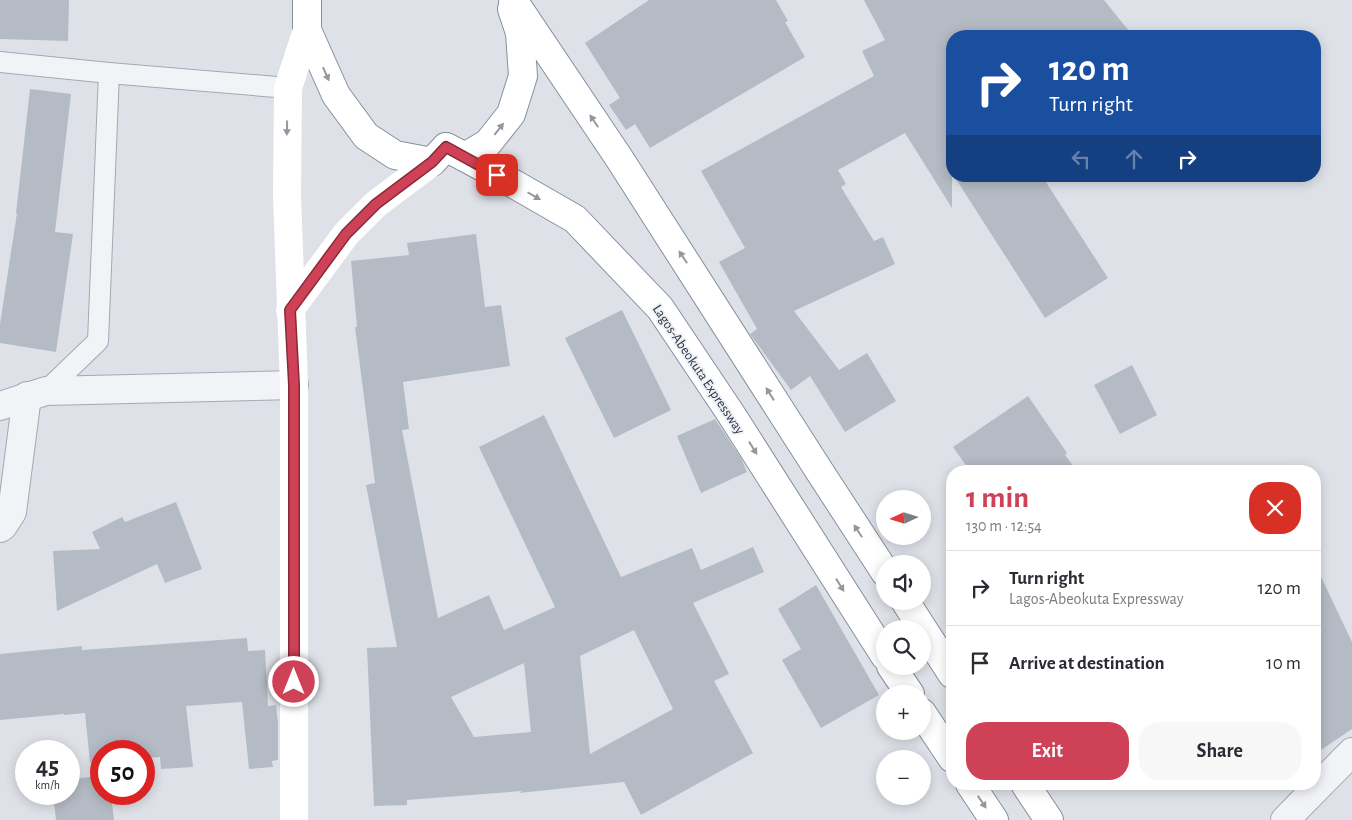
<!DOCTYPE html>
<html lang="en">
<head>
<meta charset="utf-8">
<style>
	:root { --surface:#fff; --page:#f7f7f7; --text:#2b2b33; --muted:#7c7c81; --line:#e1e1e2; --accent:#cf4156 }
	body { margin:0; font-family:"Alegreya Sans",sans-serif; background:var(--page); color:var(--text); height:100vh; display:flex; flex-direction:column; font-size:19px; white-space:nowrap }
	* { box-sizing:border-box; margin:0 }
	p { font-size:16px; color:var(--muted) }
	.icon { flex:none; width:28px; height:28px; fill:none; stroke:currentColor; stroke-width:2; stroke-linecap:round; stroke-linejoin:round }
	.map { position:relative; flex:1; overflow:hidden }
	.sheet { position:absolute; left:946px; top:465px; width:375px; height:325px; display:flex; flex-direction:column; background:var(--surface); border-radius:20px; box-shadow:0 2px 12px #0003 }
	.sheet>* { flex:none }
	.top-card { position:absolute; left:946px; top:30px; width:375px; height:152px; border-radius:20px; box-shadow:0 2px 12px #0003; background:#1a4fa0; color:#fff; overflow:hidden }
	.needle { width:32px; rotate:266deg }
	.fabs { position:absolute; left:876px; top:490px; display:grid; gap:10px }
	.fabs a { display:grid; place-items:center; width:55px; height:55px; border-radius:50%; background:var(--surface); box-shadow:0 2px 12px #0003; font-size:25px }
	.speed { position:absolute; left:15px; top:740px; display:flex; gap:10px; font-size:25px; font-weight:700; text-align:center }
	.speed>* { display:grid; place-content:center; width:65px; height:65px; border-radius:50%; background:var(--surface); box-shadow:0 2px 12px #0003; line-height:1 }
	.speed small { font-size:12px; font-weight:400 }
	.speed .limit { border:8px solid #d22; background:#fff; color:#111 }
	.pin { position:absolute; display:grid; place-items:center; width:42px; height:42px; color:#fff; margin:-21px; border-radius:10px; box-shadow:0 2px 8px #0006 }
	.me { position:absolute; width:55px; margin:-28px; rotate:0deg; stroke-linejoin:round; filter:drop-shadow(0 0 4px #0008) }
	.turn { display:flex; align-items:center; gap:18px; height:105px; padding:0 20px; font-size:22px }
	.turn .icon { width:65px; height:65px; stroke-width:2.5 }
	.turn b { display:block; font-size:35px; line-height:42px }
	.lanes { display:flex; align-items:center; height:48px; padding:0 20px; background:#0003; justify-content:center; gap:25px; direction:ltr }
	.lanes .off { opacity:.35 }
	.round { display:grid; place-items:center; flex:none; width:52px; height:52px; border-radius:20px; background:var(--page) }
	.overview { display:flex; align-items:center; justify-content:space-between; height:85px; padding:0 20px }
	h1 { font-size:30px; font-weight:700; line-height:38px; color:var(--accent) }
	.button { display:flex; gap:10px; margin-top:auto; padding:10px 20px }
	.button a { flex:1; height:58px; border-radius:20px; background:var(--accent); color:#fff; font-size:20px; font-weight:700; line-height:58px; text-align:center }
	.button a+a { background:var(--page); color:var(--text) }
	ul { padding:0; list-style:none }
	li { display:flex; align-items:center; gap:15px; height:75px; padding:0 20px; border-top:1px solid var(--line) }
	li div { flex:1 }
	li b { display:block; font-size:19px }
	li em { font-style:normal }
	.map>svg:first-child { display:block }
	.building { fill:#b5bbc5; fill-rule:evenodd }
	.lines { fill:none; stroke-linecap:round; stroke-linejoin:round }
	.lane-casing { stroke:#a3a9b2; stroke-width:22 }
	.street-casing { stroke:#a3a9b2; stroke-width:30 }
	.highway-casing { stroke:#858f9f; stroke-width:30 }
	.lane { stroke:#f1f3f6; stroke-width:20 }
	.street { stroke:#f1f3f6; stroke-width:28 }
	.secondary { stroke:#fff; stroke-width:28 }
	.highway { stroke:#fff; stroke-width:28 }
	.oneway { fill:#93989f }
	.route-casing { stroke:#872a38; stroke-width:12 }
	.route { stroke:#cf4156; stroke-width:9 }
	.labels { text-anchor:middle; stroke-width:4; stroke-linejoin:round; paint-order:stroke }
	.street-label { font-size:14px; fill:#27303f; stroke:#edf1f5 }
</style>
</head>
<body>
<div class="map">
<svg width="1352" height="820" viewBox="0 0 1352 820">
	<rect width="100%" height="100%" fill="#dee2e8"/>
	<g class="building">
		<path d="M0,0h69l-1,41 -68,-2z"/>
		<path d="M649,0h127l12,21 -3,1 20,35 -155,91 -15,-24 -9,6 -17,-25 11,-7 -35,-55z"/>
		<path d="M864,0h240l29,36h-181v172l-47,-75 -67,37 8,14 -5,3 33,54 9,-4 12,27 -101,47 45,59 28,-17 29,48 -51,31 -35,-56 -19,14 -41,-56 7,-5 -38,-67 26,-14 -44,-77 173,-95 -12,-25 23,-11z"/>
		<path d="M30,89l41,5 -16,138 18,2 -17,118 -56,-9v-19l17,-111h-1z"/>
		<path d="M954,176h88l66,102 -63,40z"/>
		<path d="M476,234l9,73 16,-2 9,61 -107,16 6,47 -7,1 36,188 51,-23 15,35 51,-23 -76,-160 65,-32 77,162 71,-29 9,22 52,-23 11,25 -71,31 36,71 -15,7 39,72 -112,62 -17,-33 -105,11 3,-2 -115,9v5l-33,1 -7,-158 30,-1 -31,-162 9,-2 -20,-156h2l-6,-66 58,-6 -2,-12zM634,630l39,79 -83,45 -10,-98zM524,663l7,69 -57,5 -23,-40z"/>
		<path d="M622,310l49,100 -57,28 -49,-100z"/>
		<path d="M1132,365l25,50 -37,19 -26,-49z"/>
		<path d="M1028,396l39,57 -2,2 12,16h-107l-17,-24z"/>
		<path d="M715,419l26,39 6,14 -46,21 -24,-57z"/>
		<path d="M176,502l26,67 -37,14 -8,-19 -100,47 -4,-60 47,-2 -8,-17 30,-15 3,5z"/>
		<path d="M1315,564l37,78v87l-37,25z"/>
		<path d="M816,585l63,110 -58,33 -39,-68 19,-11 -23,-40z"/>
		<path d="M247,638l1,13 17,-1 3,56 8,-1 2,18v37l-6,1 1,6 -24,2 -7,-67 -56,4 7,61 -32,2 -1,-12 -16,1v-7h-43v11l-11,1 -5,-50 -21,2v-1l-64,6v-66l82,-8v4z"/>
		<path d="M101,776v18h10l3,26h-58l-3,-26h16v-15z"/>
	</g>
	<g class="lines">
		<defs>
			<g id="lane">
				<path d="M0,62l109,11 179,15"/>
				<path d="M46,391l52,-50 11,-268"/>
			</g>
			<g id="street">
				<path d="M0,406l46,-15 248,-6"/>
				<path d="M0,528l3,-2 9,-14 15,-116"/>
				<path d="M1285,820l67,-68"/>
			</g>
			<g id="highway">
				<path d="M307,0v30l29,65 30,41 29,19 37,7 14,-15 19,10 23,-14 23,-29 12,-38 -3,-43 -8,-24"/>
				<path d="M513,0l106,158 199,311 67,103"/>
				<path d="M446,147l68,37 61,35 85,89 71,106 154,242"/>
				<path d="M905,601l47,73"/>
				<path d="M891,666l19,28"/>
				<path d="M922,713l30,45"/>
				<path d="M970,784l24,36"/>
				<path d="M1025,784l24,36"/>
			</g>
		</defs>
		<use href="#lane" class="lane-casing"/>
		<use href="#street" class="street-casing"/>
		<use href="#highway" class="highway-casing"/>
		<use href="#lane" class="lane"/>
		<use href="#street" class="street"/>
		<g class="secondary">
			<path d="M290,310l56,-76 30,-30 56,-42"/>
			<path d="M294,820v-435l-7,-189 1,-108 19,-58"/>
		</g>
		<use href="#highway" class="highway"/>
	</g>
	<defs><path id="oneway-solid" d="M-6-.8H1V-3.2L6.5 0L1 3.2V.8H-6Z" transform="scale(1.25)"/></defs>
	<g class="oneway">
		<use href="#oneway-solid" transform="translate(326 74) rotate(66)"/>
		<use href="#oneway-solid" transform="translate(594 121) rotate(-124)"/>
		<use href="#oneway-solid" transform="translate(287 128) rotate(91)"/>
		<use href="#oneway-solid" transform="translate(499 129) rotate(-52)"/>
		<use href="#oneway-solid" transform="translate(534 196) rotate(30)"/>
		<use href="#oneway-solid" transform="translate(683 257) rotate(-123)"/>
		<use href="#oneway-solid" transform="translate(770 394) rotate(-122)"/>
		<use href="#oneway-solid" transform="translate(753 448) rotate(58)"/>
		<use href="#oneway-solid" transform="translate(858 531) rotate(-123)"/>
		<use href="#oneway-solid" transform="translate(840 585) rotate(58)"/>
		<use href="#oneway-solid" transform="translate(982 802) rotate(56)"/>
	</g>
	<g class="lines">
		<defs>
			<path id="route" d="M294,682v-297l-4,-75 56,-76 30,-30 56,-42 14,-15 51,28"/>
		</defs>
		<use href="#route" class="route-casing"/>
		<use href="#route" class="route"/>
	</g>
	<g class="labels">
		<g class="street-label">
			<text transform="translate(699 369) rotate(56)" y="5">Lagos-Abeokuta Expressway</text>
		</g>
	</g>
</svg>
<div class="fabs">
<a><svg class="needle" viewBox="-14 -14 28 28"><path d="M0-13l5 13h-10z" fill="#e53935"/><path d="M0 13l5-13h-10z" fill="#7c7c81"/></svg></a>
<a><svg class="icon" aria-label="sound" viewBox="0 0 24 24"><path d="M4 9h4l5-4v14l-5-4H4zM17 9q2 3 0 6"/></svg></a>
<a><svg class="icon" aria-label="search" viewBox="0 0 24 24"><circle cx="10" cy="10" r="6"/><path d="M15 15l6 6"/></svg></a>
<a>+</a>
<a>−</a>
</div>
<div class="speed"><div>45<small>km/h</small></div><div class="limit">50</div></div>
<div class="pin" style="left:497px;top:175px;background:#d93025"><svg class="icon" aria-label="arrive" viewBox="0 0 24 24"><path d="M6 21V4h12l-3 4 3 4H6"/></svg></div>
<svg class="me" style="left:294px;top:682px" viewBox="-20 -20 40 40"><circle r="17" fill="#cf4156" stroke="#fff" stroke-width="3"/><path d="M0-11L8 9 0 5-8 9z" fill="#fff"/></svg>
<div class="top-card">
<div class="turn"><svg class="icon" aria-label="right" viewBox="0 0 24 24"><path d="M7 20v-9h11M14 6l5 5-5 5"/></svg><div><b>120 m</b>Turn right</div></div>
<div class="lanes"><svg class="icon off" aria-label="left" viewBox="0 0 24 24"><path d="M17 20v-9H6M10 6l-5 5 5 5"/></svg><svg class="icon off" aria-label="ahead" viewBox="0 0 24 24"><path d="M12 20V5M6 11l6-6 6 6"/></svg><svg class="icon" aria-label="right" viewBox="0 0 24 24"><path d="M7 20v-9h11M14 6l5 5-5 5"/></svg></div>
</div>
<section class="sheet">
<div class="overview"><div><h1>1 min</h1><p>130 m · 12:54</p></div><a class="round" style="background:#d93025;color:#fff"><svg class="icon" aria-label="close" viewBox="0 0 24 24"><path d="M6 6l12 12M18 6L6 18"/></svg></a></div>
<ul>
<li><svg class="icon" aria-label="right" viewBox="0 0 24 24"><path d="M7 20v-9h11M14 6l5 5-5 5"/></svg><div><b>Turn right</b><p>Lagos-Abeokuta Expressway</p></div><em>120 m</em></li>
<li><svg class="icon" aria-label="arrive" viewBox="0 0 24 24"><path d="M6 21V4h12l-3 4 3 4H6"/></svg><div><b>Arrive at destination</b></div><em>10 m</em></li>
</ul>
<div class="button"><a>Exit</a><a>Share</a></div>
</section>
</div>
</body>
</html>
